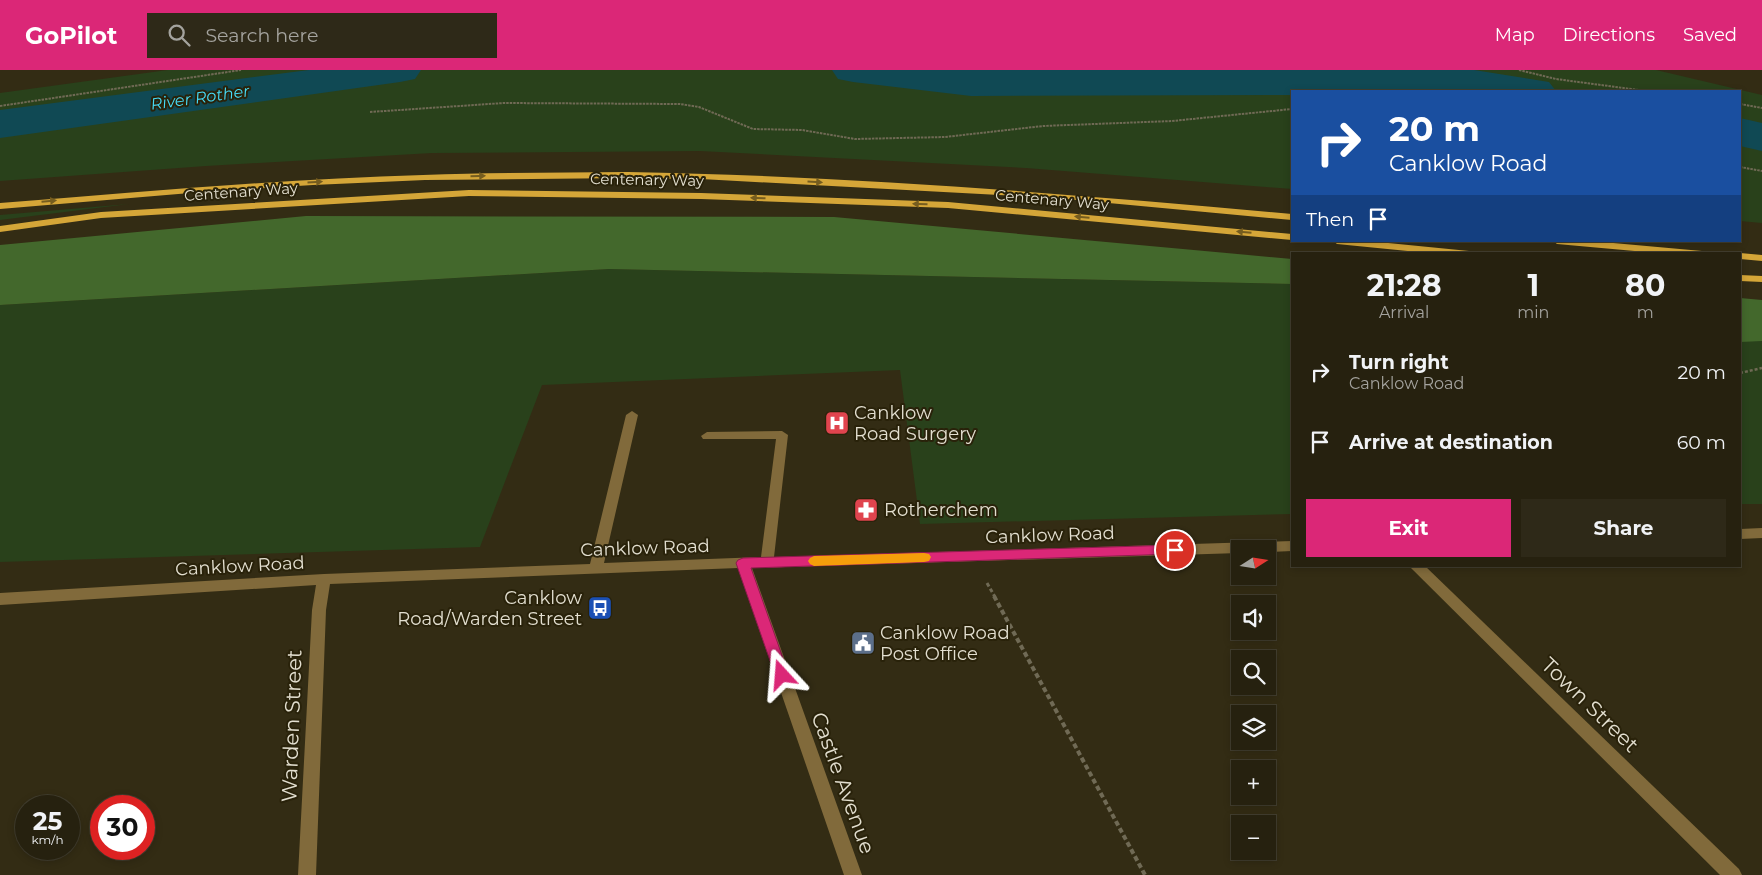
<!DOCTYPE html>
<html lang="en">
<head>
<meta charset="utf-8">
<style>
	:root { --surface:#26210f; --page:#2e2918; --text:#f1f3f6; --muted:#a4a39e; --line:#423e2f; --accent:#db2777 }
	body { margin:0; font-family:Montserrat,sans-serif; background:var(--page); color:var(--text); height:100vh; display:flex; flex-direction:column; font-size:19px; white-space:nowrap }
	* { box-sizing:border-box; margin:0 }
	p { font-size:16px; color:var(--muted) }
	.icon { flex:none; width:28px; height:28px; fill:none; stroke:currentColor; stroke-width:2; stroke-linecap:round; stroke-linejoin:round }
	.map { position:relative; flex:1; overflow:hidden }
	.side { position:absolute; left:1291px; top:182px; width:450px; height:315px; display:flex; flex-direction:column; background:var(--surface); border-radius:0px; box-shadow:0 2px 8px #0003,0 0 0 1px var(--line) }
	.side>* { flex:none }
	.top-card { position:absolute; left:1291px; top:20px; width:450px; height:152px; border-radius:0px; box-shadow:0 2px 8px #0003,0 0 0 1px var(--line); background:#1a4fa0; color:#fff; overflow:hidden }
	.needle { width:32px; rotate:78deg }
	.controls { position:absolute; left:1231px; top:470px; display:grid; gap:10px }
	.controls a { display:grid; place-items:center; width:45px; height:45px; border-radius:0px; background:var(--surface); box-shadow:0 2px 8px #0003,0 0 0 1px var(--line); font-size:25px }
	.speed { position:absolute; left:15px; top:725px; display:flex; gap:10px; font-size:25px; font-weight:700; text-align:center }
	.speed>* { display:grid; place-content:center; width:65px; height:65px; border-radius:50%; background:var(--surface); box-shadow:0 2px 8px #0003,0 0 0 1px var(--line); line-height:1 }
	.speed small { font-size:12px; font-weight:400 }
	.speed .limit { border:8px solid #d22; background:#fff; color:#111 }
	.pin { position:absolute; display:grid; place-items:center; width:42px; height:42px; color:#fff; margin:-21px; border:2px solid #fff; border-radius:50%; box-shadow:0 1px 5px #0007 }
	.me { position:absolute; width:55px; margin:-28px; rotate:341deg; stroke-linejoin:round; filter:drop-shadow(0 0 4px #0008) }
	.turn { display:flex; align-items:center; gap:18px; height:105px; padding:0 15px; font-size:22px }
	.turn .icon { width:65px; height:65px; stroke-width:2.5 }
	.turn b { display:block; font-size:35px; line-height:42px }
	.then { display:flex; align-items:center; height:48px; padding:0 15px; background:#0003; gap:10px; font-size:19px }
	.eta { display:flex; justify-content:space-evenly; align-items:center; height:85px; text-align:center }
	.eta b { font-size:30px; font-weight:700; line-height:35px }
	.action { display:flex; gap:10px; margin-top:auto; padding:10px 15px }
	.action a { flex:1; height:58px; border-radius:0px; background:var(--accent); color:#fff; font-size:20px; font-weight:700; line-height:58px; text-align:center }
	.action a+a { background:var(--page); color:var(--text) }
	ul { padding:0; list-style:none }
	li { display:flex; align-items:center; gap:15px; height:70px; padding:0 15px }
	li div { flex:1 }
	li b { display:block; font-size:19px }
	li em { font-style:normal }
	header { display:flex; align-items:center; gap:30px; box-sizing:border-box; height:70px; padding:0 25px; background:var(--accent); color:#fff }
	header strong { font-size:24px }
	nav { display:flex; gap:28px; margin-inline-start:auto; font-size:18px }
	.search { width:350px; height:45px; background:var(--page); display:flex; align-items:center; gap:12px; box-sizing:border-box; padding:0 18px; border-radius:0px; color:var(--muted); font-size:19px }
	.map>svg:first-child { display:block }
	.green { fill:#29411b }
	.forest { fill:#43682c }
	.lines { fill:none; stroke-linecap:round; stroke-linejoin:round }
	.river { fill:#104954; fill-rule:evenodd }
	.path-far3 { stroke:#706a55; stroke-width:2; stroke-dasharray:2.5 1; stroke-linecap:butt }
	.path-far2 { stroke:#706a55; stroke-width:2.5; stroke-dasharray:3 2; stroke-linecap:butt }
	.path-far1 { stroke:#706a55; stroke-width:3; stroke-dasharray:4 2.5; stroke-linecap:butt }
	.path { stroke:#706a55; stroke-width:4; stroke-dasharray:5 3; stroke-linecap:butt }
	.minor { fill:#816a3b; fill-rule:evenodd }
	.major { fill:#d5a638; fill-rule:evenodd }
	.oneway { fill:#765d1f }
	.route { fill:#db2777; stroke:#8e194d }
	.slow { fill:#f59e0b }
	.labels { text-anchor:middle; stroke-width:4; stroke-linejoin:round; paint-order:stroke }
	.far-street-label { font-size:15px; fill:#e3dfd0; stroke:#29220a }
	.far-water-label { font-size:16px; font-style:italic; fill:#46dcf8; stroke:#29220a }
	.poi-label { font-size:18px; fill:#e3dfd0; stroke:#29220a; text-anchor:start }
	.street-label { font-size:18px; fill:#e3dfd0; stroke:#29220a }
	.near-street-label { font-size:21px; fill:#e3dfd0; stroke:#29220a }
</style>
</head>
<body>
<header>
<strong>GoPilot</strong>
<div class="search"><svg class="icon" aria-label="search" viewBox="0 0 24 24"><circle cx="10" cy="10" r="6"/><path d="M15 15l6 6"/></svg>Search here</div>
<nav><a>Map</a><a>Directions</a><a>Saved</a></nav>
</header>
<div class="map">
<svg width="1762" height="805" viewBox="0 0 1762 805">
	<rect width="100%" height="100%" fill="#332c14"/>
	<g class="green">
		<path d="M168,0h1488l106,25v128l-22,-2v-130h-448v98l-266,-21 -326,-17 -268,2 -226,13 -206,15v-88z"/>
		<path d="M129,134l-129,16v-5z"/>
		<path d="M609,199l683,15v230l-372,10 -20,-154 -358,15 -62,162 -480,15v-257z"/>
		<path d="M1750,270l12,1v163h-22v-162z"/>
	</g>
	<g class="forest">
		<path d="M306,146l528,1 458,42v25l-683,-15 -609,36v-60z"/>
		<path d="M1740,228l22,2v41l-22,1z"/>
	</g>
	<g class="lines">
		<g class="river">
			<path d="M309,0h112l-6,9 -15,3 -400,56v-28z"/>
			<path d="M832,0h642l75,12 7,9h-264v4l-321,1 -118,-14 -15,-3z"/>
			<path d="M1740,48l22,5v28l-22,-5z"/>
		</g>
		<g class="path-far3">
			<path d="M1519,0l37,9 90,12"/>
			<path d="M1740,34l22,4"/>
			<path d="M0,36l241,-36"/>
			<path d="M370,42l134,-9 176,1 19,3 54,22 49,1 53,9 90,-2 98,-11 129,-5 120,-12"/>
			<path d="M1740,97l22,4"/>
		</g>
		<path class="path-far2" d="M1740,303l22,-5"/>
		<path class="path-far1" d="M987,513l8,14"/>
		<path class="path" d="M994,526l151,279"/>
		<g class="minor">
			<path d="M632,341l6,4 -34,148 157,-6 15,-118h-73l-2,-3 6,-4 75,-1 6,4 -14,122 518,-16v10l-24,1v-3h-28v4l-488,15 110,307h-18l-106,-307 -408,16 -4,26 -10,265h-18l14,-265 4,-25 -316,20v-12l324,-19 266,-10 36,-149z"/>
			<path d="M1762,458v10l-22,1v-10z"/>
			<path d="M1409,496h16l314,303 3,6h-22z"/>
		</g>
		<g class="major">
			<path d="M628,102c222,4 443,22 664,42v6l-237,-22 -354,-19 -73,-1 -203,2 -112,5 -111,7 -202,17v-6c141,-11 282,-24 423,-28 68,-3 137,-2 205,-3z"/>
			<path d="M469,120l232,3 247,9 344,32v6l-344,-32 -247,-9 -232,-3 -368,22 -101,14v-6l101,-14z"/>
			<path d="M1333,171h35l101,10 5,3h-36l-101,-10z"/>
			<path d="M1553,171h38l111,10 5,3h-39l-111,-10z"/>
			<path d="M1740,183l22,2v6l-22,-2v-5h-2z"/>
			<path d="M1740,205l22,1v6l-22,-1z"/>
		</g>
	</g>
	<defs><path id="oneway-solid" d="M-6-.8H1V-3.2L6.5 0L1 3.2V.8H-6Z" transform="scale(1.25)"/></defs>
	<g class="oneway">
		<use href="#oneway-solid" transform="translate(478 106) rotate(-1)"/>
		<use href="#oneway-solid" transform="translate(315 112) rotate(-3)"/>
		<use href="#oneway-solid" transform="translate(815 112) rotate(3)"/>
		<use href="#oneway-solid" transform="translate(758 128) rotate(-178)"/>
		<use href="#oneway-solid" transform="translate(49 131) rotate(-5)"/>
		<use href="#oneway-solid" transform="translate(920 134) rotate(-178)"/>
		<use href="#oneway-solid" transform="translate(1082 147) rotate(-175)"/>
		<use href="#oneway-solid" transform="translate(1244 162) rotate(-175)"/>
	</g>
	<path class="route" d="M1175,475l4,1 2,4 -2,3 -4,1 -424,14 38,107 -2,4 -5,2 -5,-2 -2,-4 -39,-112 2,-3 5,-2z"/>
	<path class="slow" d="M924,483l5,1 2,3 -2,4 -5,1 -110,4 -4,-2 -2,-3 2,-3 4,-2z"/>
	<defs>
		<symbol id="hospital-square" viewBox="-11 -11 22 22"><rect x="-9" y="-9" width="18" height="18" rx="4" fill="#e0444e" stroke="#29220a"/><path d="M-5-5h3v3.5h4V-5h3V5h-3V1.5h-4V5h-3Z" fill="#fff"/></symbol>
		<symbol id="pharmacy-square" viewBox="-11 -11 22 22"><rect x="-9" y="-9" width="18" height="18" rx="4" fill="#e0444e" stroke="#29220a"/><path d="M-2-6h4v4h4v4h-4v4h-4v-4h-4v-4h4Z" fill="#fff"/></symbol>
		<symbol id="bus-square" viewBox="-11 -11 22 22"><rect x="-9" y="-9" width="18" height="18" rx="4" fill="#1a4fb4" stroke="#29220a"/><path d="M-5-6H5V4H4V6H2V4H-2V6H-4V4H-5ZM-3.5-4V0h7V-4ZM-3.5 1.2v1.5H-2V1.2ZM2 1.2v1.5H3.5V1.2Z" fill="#fff"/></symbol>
		<symbol id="civic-square" viewBox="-11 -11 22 22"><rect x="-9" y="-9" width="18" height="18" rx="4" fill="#5c6f8a" stroke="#29220a"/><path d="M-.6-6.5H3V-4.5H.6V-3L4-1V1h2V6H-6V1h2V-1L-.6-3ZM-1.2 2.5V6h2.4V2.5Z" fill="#fff"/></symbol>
	</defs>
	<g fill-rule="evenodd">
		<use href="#hospital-square" x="823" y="339" width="28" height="28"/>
		<use href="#pharmacy-square" x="852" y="426" width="28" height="28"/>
		<use href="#bus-square" x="586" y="524" width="28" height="28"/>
		<use href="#civic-square" x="849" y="559" width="28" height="28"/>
	</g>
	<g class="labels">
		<g class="far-street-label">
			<text transform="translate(647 110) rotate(1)" y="5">Centenary Way</text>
			<text transform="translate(241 122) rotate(-4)" y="5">Centenary Way</text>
			<text transform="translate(1052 130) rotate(5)" y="5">Centenary Way</text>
		</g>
		<g class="far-water-label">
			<text transform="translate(200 27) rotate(-8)" y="6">River Rother</text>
		</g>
		<g class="poi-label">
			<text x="854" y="349">Canklow<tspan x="854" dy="21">Road Surgery</tspan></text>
			<text x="884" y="446">Rotherchem</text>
			<text x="582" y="534" text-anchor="end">Canklow<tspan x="582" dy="21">Road/Warden Street</tspan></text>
			<text x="880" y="569">Canklow Road<tspan x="880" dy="21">Post Office</tspan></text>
		</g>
		<g class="street-label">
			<text transform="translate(1050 465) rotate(-2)" y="6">Canklow Road</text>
			<text transform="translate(645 478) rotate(-2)" y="6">Canklow Road</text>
			<text transform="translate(240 496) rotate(-3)" y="6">Canklow Road</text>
		</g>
		<g class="near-street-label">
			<text transform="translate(1590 635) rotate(44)" y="7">Town Street</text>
			<text transform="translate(292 656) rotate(-88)" y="7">Warden Street</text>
			<text transform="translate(843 713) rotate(70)" y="7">Castle Avenue</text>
		</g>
	</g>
</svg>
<div class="controls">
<a><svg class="needle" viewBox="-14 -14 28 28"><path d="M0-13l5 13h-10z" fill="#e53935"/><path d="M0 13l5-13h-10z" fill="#a4a39e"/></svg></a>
<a><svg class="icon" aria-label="sound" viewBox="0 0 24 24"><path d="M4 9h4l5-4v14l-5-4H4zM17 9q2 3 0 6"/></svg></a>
<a><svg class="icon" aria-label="search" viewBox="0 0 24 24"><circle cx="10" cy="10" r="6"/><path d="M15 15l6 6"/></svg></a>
<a><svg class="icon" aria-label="layers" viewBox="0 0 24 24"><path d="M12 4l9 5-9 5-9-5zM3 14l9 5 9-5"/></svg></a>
<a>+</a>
<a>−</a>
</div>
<div class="speed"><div>25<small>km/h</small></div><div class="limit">30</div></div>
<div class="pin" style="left:1175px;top:480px;background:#d93025"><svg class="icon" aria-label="arrive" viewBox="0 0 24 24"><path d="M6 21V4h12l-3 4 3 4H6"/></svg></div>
<svg class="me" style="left:782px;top:605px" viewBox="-20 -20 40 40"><path d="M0-17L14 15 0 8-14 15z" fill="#db2777" stroke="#fff" stroke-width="4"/></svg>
<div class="top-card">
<div class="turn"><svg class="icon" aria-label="right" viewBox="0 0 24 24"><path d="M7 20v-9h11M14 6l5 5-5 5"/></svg><div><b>20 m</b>Canklow Road</div></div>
<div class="then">Then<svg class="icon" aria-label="arrive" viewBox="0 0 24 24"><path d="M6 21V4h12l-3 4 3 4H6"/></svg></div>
</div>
<section class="side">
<div class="eta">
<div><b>21:28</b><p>Arrival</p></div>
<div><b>1</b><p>min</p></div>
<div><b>80</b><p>m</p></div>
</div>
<ul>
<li><svg class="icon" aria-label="right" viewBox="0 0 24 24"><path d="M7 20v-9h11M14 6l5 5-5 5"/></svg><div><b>Turn right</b><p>Canklow Road</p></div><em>20 m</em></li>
<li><svg class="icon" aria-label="arrive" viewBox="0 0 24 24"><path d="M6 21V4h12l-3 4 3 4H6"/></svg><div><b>Arrive at destination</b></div><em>60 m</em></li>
</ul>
<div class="action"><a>Exit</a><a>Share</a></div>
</section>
</div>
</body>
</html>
